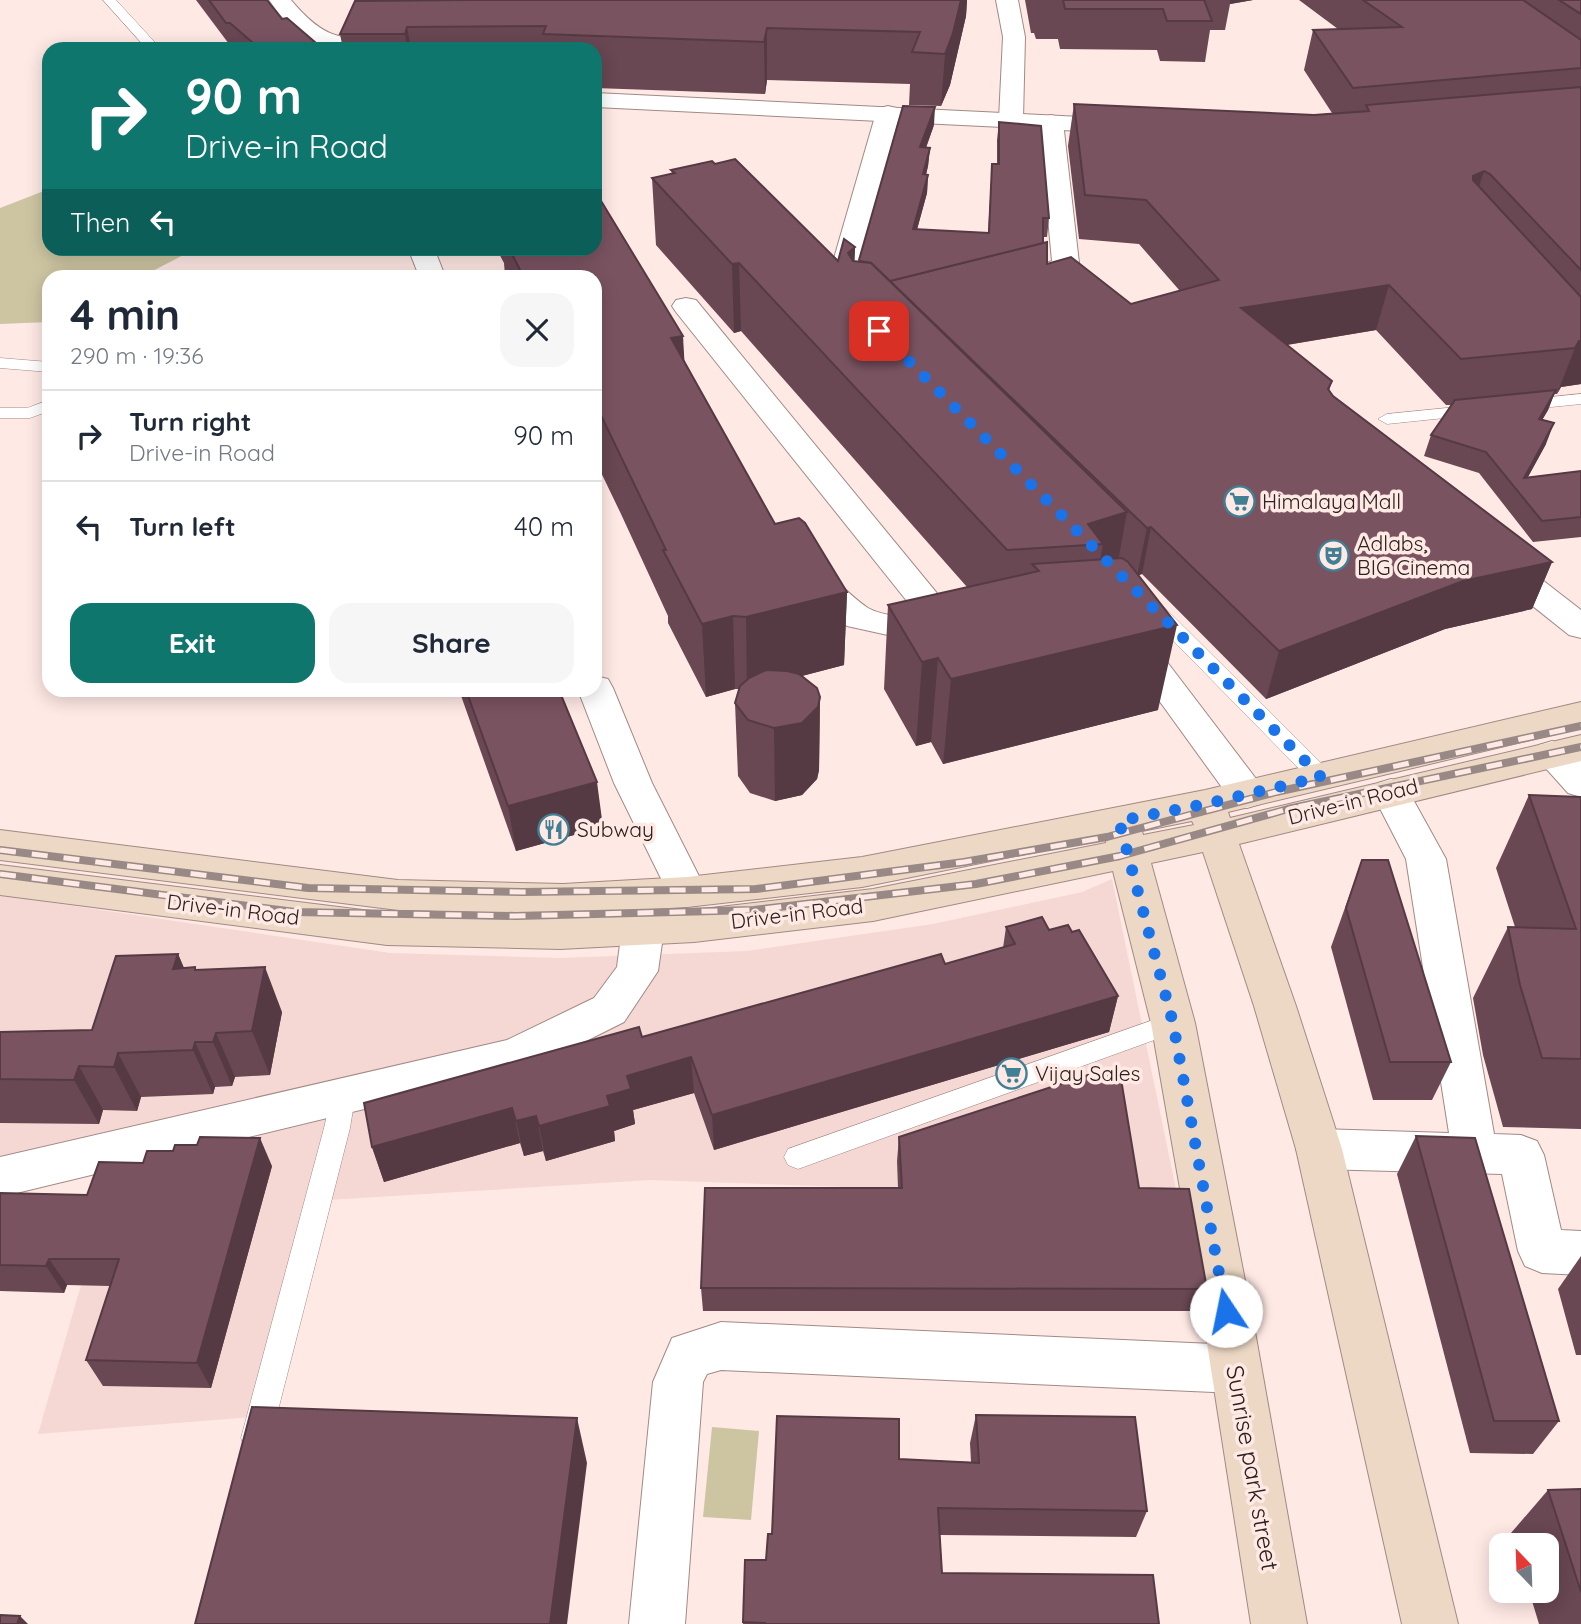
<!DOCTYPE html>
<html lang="en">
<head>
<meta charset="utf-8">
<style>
	:root { --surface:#fff; --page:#f6f6f7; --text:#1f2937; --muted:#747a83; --line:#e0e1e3; --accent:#0f766e }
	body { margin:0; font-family:Quicksand,sans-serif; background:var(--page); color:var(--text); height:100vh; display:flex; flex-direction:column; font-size:26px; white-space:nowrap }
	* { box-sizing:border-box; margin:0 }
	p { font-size:23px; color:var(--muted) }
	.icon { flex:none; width:38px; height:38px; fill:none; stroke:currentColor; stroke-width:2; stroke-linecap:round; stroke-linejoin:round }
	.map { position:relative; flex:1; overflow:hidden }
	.panel { position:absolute; left:42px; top:270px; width:560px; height:427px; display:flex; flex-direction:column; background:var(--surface); border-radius:21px; box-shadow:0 4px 18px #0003 }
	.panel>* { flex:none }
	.top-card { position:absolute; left:42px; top:42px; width:560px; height:214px; border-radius:21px; box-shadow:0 4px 18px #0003; background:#0f766e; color:#fff; overflow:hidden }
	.needle { width:46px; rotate:337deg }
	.fabs { position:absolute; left:1489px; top:1533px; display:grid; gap:14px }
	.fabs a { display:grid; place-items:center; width:70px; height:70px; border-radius:14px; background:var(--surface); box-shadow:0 4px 18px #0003; font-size:35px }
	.pin { position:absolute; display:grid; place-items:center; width:60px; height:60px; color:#fff; margin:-30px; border-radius:14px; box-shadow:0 4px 10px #0006 }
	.me { position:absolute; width:77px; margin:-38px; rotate:349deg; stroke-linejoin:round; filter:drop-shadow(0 0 5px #0008) }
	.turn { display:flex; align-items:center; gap:24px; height:147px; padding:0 28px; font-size:32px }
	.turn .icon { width:91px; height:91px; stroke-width:2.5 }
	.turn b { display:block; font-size:49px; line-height:60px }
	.then { display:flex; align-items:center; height:66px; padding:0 28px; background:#0003; gap:14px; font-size:26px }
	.round { display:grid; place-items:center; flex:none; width:74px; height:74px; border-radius:21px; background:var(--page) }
	.summary { display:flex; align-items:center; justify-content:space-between; height:119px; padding:0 28px }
	h1 { font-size:42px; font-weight:800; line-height:52px }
	.action { display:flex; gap:14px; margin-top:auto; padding:14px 28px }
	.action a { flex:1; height:80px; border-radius:21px; background:var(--accent); color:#fff; font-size:28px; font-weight:800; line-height:80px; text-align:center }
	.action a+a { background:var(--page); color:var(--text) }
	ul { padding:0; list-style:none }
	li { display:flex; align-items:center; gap:21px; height:91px; padding:0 28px; border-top:2px solid var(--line) }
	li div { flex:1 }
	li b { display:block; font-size:26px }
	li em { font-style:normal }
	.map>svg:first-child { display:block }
	.built { fill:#f5d8d3 }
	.green { fill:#cdc5a2 }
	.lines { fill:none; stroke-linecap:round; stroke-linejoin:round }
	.service-casing { stroke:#a28985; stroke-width:1 }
	.minor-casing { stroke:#a28985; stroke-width:2 }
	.tertiary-casing { stroke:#a28985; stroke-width:2 }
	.secondary-casing { stroke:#a28985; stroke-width:2 }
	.service { fill:#fff; fill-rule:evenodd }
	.minor { fill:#fff; fill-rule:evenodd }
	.tertiary { fill:#fff; fill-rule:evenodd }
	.secondary { fill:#ecd8c4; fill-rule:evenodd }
	.rail-casing { stroke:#998986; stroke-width:8 }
	.rail { stroke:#ffe9e5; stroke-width:5; stroke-dasharray:16; stroke-linecap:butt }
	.wall { fill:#694753 }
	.shaded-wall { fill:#553a44 }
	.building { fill:#7a5361; stroke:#553a44; stroke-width:2 }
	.route { stroke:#1a73e8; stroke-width:12; stroke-dasharray:0 21.6 }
	.labels { text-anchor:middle; stroke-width:7; stroke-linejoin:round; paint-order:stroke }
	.poi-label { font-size:21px; fill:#2b211f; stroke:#ffe9e5; text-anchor:start }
	.street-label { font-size:21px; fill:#2b211f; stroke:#ffe9e5 }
	.near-street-label { font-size:24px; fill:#2b211f; stroke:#ffe9e5 }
</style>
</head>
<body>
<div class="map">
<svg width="1581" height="1624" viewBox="0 0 1581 1624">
	<rect width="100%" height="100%" fill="#ffe9e5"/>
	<path class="built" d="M1112,879l66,320 -528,-19 -338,21 -59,216 -215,17 62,-215 13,-70 -113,15v-269l390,58 170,5 186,-7 187,-27 149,-32z"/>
	<g class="green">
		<path d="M49,189v59l146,1 -52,27h-94v46l-49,2v-116z"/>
		<path d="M712,1427l47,4 -8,89 -48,-3z"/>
	</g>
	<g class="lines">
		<defs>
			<g id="service">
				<path d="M103,0h13l45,49h-14z"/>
				<path d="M0,358l49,4v10l-49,-4z"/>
				<path d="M1581,394v10l-60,6 -9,-5 9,-5z"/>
				<path d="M49,400v11l-19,7h-30v-10h27z"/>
				<path d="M1477,405l6,1 3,4 -3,4 -96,10 -9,-5 9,-5z"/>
				<path d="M1155,603l7,2 167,166 3,6 -3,6 -8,2 -8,-2 -165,-168 -3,-5 3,-5z"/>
				<path d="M1173,1013l9,3 4,7 -4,7 -384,139 -10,-4 -4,-8 4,-8z"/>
				<path d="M342,1086l9,3 4,8 -5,31 -79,310 -4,11 -11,4 -11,-4 -4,-11 83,-310 9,-39z"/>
			</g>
			<g id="minor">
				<path d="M269,0h22c36,43 52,39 104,38l8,2 3,5 -3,4c-64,0 -93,10 -134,-49z"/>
				<path d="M996,0h22l7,37 -2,82 -4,5h-16l-4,-5 4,-82z"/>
				<path d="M888,106l8,2 4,5 -44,166 4,14 -4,6 -10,2 -10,-2 -8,-20 48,-166 4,-5z"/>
				<path d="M1051,115l8,2 4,5 16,141c-12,17 -47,29 -68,24l-4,-6 4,-6 41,-14 -13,-139 4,-5z"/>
				<path d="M686,298l10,2 272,331 5,8 -5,8 -12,3 -109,-24 -54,-43 -5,-8 5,-8c31,-8 51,26 75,41 14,8 38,9 54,12l-246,-308 -4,-6 4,-6z"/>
				<path d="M1497,551l12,3 72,56v28l-12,-3 -84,-67 -5,-7 5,-7z"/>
				<path d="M1133,629l12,4 115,151 6,10 -6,10 -13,4 -13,-4 -118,-163 5,-8z"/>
				<path d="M1552,741l13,4 16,15v37l-13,-4 -35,-39 6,-9z"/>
				<path d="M1391,779l13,4 42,76 48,275 27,1 16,6 7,14 17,75 20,1v44l-39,-2 -17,-7 -7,-15 -16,-77 -183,-5 -16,-6 -7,-14 7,-14 16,-6 130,4 -43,-274 -34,-66 6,-10z"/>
				<path d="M643,913l14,5 7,11 -6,42 -34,51 -94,47 -530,128v-40l507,-117 87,-42 23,-31 5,-38 7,-11z"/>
				<path d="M721,1322l515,23 18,7 7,17 -7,17 -18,7 -515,-23 -14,4 -4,8 -18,242h-56l24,-242 19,-44z"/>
			</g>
			<g id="tertiary">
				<path d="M595,93l527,26 8,2 4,5 -4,5 -8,2 -527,-26z"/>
				<path d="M408,248h26l11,28h-26z"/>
				<path d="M595,676l13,3 5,9 39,95 55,109 -6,11 -14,4 -14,-4 -59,-120 -36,-93h17z"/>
			</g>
			<path id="secondary" d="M1581,702v26l-353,84 2,6 351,-83v26l-342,83 57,162 46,143 116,475h-56l-106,-475 -42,-143 -51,-154 -52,11 44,160 61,314 51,287h-56l-45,-287 -55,-314 -38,-152 -240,50 -179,21 -134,7 -173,-4 -387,-50v-30l387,48 173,4 134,-7 179,-21 233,-46 -1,-5 -243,49 -175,20 -124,7 -165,-4 -398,-50v-30l398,50 165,4 124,-7 175,-20 343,-67zM1192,821l2,4 -51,10 -1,-4z"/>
		</defs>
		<use href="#service" class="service-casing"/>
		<use href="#minor" class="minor-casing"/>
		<use href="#tertiary" class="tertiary-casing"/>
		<use href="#secondary" class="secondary-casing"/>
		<use href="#service" class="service"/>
		<use href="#minor" class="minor"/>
		<use href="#tertiary" class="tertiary"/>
		<use href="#secondary" class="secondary"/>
		<defs>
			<g id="rail">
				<path d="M0,850l308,38 214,4 234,-3 208,-27 143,-25 169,-45 305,-66"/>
				<path d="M0,874l295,38 221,4 238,-6 222,-26 144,-28 168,-47 293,-62"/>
			</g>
		</defs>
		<use href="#rail" class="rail-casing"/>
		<use href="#rail" class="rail"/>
	</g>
	<g class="wall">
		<path d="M196,0h71l15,19 41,30 -91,-1z"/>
		<path d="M364,0l94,1 509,-1 -1,16 -16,69 -9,21 -32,-1 1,-21 -143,-4 -2,14 -170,-6v-39h-252l-3,-15z"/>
		<path d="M1025,0h228l-23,4 -5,26h-15l-5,32 -45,-1 -3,-11 -97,-1 -2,-10h-22l-2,-6h-3z"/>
		<path d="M1299,0h282v384l-20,3 -4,7h-3l-6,16 -6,10 4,24 -18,33 53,-6v66l-48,5 -54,-69 -55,-17 7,-21 21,-30h-6l-70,-75 -89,15 45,36 -3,10 4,5 219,166 -20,47 -87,20 -179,70 -124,-125 -4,1 20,135 -215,54 -12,-22 -15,4 -32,-57 4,-84 79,-18 -226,-256 -7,2 -78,-88 -4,-67 20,-4 -1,-4 167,91 17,-14 -1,14h5l75,-136 -8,23h4l-2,18 -2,8 2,1 -1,18 -10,36 71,4 4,-69h5v-24l2,-18 50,96 -2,19h-4l4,27 84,40 49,-13 -41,-47 -60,-5 -11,-93 6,-42 240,11 18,-2 -28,-43 9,-40 25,-1z"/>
		<path d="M496,248h99l89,113 91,163 72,68 -3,73 -42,11 18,21 -1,73 -2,9 -15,16 -27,6 -25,-8 -12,-17 -3,-73 4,-14h-4l-29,8 -38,-74v-7l-47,-102 -26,-54v-184h-90l-1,-13z"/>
		<path d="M459,690h100l44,137 -87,24z"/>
		<path d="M1529,795l52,2v332l-78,-2 -20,-72 -10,-57 35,-71h7l-19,-59z"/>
		<path d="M1362,860l89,202 -19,38h-59l-42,-153z"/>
		<path d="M1006,927l66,5 46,64 -9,36 -395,118 -20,-57 -61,17 2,14 -21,7 1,10 -69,20 -3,-10 -19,5 -4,-13 -136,39 -12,-35 270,-110 303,-73 58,-16z"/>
		<path d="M178,954l6,14 11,-1 1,3 86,42 -12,63 -35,2 -3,9 -17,1 -2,7 -72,3 -4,14 -34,-1 -4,14 -99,-1v-91l92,-2z"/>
		<path d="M1416,1136l143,285 -26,33 -63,-1 -73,-279z"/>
		<path d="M899,1137l240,51 68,101 -8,22h-496l-2,-23 197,-100 -1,-27z"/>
		<path d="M272,1166l-61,222 -108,-2 -17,-26 24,-74 -43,-1 -3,8 -64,-2v-98l87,2z"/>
		<path d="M1581,1256v99h-5l-18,-66z"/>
		<path d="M976,1415l171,96 -11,26 -196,-2 2,38 217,51h-416l2,-64h21l6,-26 127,-75 72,3 -1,-19z"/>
		<path d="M1581,1489v135h-42l-10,-33h18v-46h-32l-4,-12 37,-43z"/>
	</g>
	<g class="shaded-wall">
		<path d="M961,0h6l-1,16 -16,69 -9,21 4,-52z"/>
		<path d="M1230,0h23l-23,4z"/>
		<path d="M407,27l4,22h-4l-2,-15z"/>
		<path d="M767,28v52l-2,14 -1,-52z"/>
		<path d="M935,107l-1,18 -15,41 1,-19z"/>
		<path d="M930,148l-2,18 -6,27 1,-19z"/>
		<path d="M1484,171l-14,44 3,-39z"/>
		<path d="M928,175l-1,18 -15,55 1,-19z"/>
		<path d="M855,247l-2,68 -5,-62z"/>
		<path d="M739,263l2,68 -7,2 -2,-69z"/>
		<path d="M1389,285l-13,45 -145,24 10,-46z"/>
		<path d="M683,336l4,70 -16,-68z"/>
		<path d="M1579,341h2v43l-20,3 -4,7 18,-46z"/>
		<path d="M1556,390l-8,20 -17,29 8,-20z"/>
		<path d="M1554,423l-8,21 -27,49 5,-15z"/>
		<path d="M1127,512l-13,72 -19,6 8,-46 -15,-20z"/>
		<path d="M1151,527l-9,47 -5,2 10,-48z"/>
		<path d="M1552,562l-20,47 -87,20 -179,70 13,-48 184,-70z"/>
		<path d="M847,592l-3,73 -97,25 -1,-73z"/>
		<path d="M733,616l2,73 -29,8 -4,-73z"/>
		<path d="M1177,625l-19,85 -215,54 8,-85z"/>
		<path d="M938,658l-7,84 -15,4 6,-84z"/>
		<path d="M820,697l-1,73 -2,9 -15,16 -27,6 -1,-73z"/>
		<path d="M597,782l6,45 -87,24 -8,-45z"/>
		<path d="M178,954l19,45 -24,-30z"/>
		<path d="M265,967l17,45 -12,63 -18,-44z"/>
		<path d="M1118,996l-9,36 -395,118 -2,-35z"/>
		<path d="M216,1033l19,44 -3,9 -19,-44z"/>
		<path d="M195,1042l20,45 -2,7 -20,-44z"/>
		<path d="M118,1053l23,44 -4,14 -23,-44z"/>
		<path d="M691,1057l3,36 -61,17 2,14 -21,7 1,10 -69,20 -7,-35 68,-30 20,-20z"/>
		<path d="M79,1066l24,44 -4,14 -25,-44z"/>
		<path d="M512,1108l8,35 -136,39 -12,-35z"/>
		<path d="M536,1116l7,35 -19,5 -8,-35z"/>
		<path d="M260,1138l12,28 -61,222 -14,-25z"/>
		<path d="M49,1259l18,26 -3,8 -18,-27z"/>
		<path d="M577,1418l10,45 -20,161h-17z"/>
		<path d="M20,1616l8,8h-11z"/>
	</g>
	<g class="building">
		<path d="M209,0h58l15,19 5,-1 36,31h-63l-30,-26h-4z"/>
		<path d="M469,0h492l-8,33 -8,21 -33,-2 8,-20 -153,-4 -3,14 -221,-8 3,-8 -139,1 -2,7h-65l15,-33z"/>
		<path d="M1063,0h141l8,21h-45l-4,-12h-98z"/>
		<path d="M1363,0h160l58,40v28l-228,20 -40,-58 89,-3z"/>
		<path d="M1559,0h22v14z"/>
		<path d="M1581,87v183l-91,-96 -6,-3 -11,5v4l108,117v44h-2l-4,7 -114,11 -72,-74 -148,23 91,73 -4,8 5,7 219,166 -89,19 -184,70 -128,-124 -4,1 -257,-247 157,-39v22l24,-7 60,47 88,-24 -73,-80 -61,-5 -11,-91 240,11 55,-4 -3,-6z"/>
		<path d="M903,106l32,1 -15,40 10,1 -7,26 5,1 -15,54 76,4 3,-69h7v-42l42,4 8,92h-6v25l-153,38 -19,-18 -11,-2 -1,-1z"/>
		<path d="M735,159l103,102 6,-22 11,8 -7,6 5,8 18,2 256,249 -39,12 15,20 -96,6 -268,-287 -7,1 -80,-86 23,-5 -4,-3 41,-9 3,3z"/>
		<path d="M595,191l88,145 -12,2 104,186 24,-6 6,5 42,69 -101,25 -13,-1 -31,8 -39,-74h3l-71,-147v-127h-72l-14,-28h86z"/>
		<path d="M1556,390l-17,29 15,4 -30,55 57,-7v46l-39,4 -56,-69 -55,-17 24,-35z"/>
		<path d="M1122,558l6,4 49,63 -226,54 -13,-21 -16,4 -34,-57 151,-34 -7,-7z"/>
		<path d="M766,670l21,1 12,3 18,14 3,9 -2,10 -16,16 -28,5 -26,-8 -13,-17 5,-17 9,-8z"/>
		<path d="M466,690h93l38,92 -89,24z"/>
		<path d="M1529,795l52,2v262l-39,-1 -22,-73 -12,-58 68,2z"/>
		<path d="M1362,860h26l63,202h-61l-44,-154z"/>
		<path d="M1042,917l7,13 19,-5 4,7 7,-2 39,66 -406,119 -21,-58 -64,19 4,13 -24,7 3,10 -71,20 -3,-10 -20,5 -4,-13 -140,39 -8,-44 275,-76 3,10 299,-83 4,10 70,-20 -9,-17z"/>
		<path d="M178,954l-5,15 22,-2v3l70,-3 -13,64 -36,2 -3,9h-18l-2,8 -75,3 -4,14 -35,-1 -5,14 -74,-1v-47l92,-2 24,-74z"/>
		<path d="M1120,1073l19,115 50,1 18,100 -506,-1 4,-100h197l-3,-51 192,-63z"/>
		<path d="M1416,1136l59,2 84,283h-65z"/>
		<path d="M200,1137l60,1 -63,225 -111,-3 33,-101h-70l-3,7 -46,-1v-72l87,2 12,-33 44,1 4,-12h26l2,-6h22z"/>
		<path d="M252,1407l325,11 -27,206h-355z"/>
		<path d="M976,1415l159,2 12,94 -209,-3 4,65 211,2 6,49h-394v-1l-22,-1 2,-62h21l2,-26h4l5,-118 122,3v40l80,4z"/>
		<path d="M1581,1489v103l-33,-102z"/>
		<path d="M0,1615l20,1 -3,8h-17z"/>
	</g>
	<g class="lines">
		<path class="route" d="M879,331l442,446 -116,27 -86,17 54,202 53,288"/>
	</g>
	<defs>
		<symbol id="supermarket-ring" viewBox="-11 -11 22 22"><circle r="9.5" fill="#ffe9e5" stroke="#407f94" stroke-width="1.5"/><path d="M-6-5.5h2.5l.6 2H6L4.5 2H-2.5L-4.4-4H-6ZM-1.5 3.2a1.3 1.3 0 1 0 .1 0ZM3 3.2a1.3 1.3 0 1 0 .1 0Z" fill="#407f94"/></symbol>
		<symbol id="theatre-ring" viewBox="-11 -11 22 22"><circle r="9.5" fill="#ffe9e5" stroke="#407f94" stroke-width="1.5"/><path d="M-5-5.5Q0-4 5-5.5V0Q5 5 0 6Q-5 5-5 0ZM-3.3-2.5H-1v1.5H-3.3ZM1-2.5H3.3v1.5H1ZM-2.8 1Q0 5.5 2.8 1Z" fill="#407f94"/></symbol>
		<symbol id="restaurant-ring" viewBox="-11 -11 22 22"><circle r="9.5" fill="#ffe9e5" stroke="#407f94" stroke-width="1.5"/><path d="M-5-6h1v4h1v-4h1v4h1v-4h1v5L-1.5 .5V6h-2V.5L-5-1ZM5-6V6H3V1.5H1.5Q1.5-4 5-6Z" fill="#407f94"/></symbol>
	</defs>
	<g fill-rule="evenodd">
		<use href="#supermarket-ring" x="1222" y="484" width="35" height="35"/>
		<use href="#theatre-ring" x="1316" y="538" width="35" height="35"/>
		<use href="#restaurant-ring" x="536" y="812" width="35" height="35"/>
		<use href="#supermarket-ring" x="994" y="1056" width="35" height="35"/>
	</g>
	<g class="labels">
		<g class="poi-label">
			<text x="1262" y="509">Himalaya Mall</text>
			<text x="1357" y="551">Adlabs,<tspan x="1357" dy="24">BIG Cinema</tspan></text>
			<text x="577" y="837">Subway</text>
			<text x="1035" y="1081">Vijay Sales</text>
		</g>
		<g class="street-label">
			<text transform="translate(1353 802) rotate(-14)" y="7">Drive-in Road</text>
			<text transform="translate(233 910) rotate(7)" y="7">Drive-in Road</text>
			<text transform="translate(797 914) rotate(-7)" y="7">Drive-in Road</text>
		</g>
		<g class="near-street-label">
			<text transform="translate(1252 1468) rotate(80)" y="8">Sunrise park street</text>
		</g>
	</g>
</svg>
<div class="fabs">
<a><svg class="needle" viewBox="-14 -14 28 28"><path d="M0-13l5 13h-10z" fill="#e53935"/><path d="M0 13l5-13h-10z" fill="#747a83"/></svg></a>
</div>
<div class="pin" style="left:879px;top:331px;background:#d93025"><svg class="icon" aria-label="arrive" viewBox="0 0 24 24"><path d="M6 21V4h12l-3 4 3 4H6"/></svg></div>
<svg class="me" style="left:1226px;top:1311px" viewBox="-20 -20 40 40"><circle r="19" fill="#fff"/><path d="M0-13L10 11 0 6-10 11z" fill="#1a73e8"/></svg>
<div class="top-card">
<div class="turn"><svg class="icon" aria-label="right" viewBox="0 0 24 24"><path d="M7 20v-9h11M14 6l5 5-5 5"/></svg><div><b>90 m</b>Drive-in Road</div></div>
<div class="then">Then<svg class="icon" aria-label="left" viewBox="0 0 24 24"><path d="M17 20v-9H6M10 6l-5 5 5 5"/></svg></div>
</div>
<section class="panel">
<div class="summary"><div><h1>4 min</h1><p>290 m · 19:36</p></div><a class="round"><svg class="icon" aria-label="close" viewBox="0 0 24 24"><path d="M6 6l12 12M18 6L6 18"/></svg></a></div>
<ul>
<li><svg class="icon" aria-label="right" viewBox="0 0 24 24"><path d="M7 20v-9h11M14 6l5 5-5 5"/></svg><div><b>Turn right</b><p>Drive-in Road</p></div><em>90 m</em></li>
<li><svg class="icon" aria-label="left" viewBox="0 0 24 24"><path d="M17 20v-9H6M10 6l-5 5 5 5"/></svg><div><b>Turn left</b></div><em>40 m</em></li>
</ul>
<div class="action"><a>Exit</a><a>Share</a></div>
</section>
</div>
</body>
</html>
